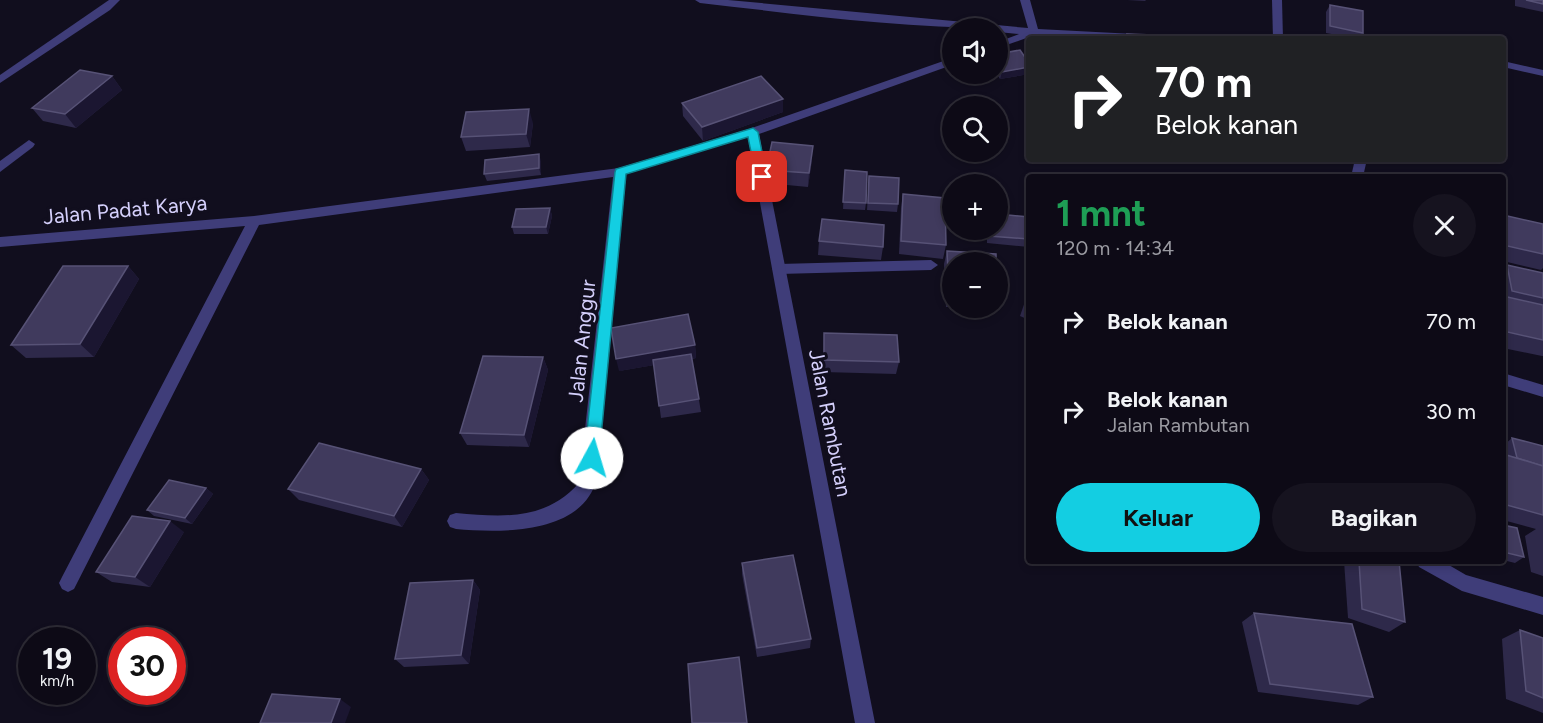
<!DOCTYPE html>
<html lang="id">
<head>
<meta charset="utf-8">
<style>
	:root { --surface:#0d0a16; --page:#16131f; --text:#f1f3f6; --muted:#9a9aa1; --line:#2d2b35; --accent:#13cee2 }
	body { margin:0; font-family:Figtree,sans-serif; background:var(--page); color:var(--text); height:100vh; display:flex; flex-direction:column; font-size:22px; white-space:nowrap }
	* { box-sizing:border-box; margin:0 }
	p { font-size:20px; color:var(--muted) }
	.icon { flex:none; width:33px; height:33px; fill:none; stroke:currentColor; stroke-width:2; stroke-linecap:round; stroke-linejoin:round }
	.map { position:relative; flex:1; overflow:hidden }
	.side { position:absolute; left:1026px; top:174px; width:480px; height:390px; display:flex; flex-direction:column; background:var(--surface); border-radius:6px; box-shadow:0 3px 9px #0003,0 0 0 2px var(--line) }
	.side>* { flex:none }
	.top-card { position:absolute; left:1026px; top:36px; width:480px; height:126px; border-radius:6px; box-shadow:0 3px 9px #0003,0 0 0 2px var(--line); background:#202124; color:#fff; overflow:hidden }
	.fabs { position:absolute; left:942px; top:18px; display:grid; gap:12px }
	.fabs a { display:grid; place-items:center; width:66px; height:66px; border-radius:50%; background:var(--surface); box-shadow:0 3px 9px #0003,0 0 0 2px var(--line); font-size:30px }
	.speed { position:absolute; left:18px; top:627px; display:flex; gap:12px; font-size:30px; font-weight:700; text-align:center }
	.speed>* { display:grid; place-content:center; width:78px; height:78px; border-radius:50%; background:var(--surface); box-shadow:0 3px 9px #0003,0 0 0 2px var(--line); line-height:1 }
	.speed small { font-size:15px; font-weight:400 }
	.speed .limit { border:9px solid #d22; background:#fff; color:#111 }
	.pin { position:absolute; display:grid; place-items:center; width:51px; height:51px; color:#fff; margin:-26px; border-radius:12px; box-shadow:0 3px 9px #0006 }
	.me { position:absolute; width:66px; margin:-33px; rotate:6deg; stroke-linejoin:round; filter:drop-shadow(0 0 4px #0008) }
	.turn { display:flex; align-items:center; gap:21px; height:126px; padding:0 30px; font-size:27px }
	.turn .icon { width:78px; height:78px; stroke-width:2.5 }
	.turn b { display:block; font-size:42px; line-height:51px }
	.round { display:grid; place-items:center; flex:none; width:63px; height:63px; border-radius:32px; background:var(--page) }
	.head { display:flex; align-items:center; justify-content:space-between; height:102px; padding:0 30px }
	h1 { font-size:36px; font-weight:700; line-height:45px; color:#1e9e55 }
	.action { display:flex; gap:12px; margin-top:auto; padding:12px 30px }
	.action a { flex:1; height:69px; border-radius:36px; background:var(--accent); color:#111; font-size:24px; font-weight:700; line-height:69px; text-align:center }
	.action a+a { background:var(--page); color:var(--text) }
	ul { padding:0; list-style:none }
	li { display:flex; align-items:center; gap:18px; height:90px; padding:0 30px }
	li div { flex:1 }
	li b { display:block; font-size:22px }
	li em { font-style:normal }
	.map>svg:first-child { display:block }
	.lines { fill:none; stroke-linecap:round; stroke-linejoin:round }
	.service { fill:#3f3d79; fill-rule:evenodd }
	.minor { fill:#3f3d79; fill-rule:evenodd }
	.wall { fill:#2e294a }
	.shaded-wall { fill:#1b1631 }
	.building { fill:#403a5d; stroke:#575276; stroke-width:1.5 }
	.route { fill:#13cee2; stroke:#0c8693; stroke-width:1.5 }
	.labels { text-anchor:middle; stroke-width:6; stroke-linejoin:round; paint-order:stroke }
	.street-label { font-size:21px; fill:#d4cffb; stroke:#110e1e }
</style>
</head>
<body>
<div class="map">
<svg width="1543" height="723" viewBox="0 0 1543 723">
	<rect width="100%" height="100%" fill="#110e1e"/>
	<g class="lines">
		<g class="service">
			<path d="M29,140l6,4 -2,3 -33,25v-11z"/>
			<path d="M931,260l7,5 -7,5 -152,4 -7,-5 7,-5z"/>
		</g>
		<g class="minor">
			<path d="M109,0h11l-10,10 -110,73v-8z"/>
			<path d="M695,0h33l300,28 -8,-28h10l8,29 135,7 5,3h-69l-74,-4 -37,13v-6l21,-8 -21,-2v-4c-100,0 -199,-14 -298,-25z"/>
			<path d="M1272,0h10l1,39h-10z"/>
			<path d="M952,58v7l-193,69 116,589h-20l-107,-586 -122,37 -29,304c-14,57 -96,55 -141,51l-6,-2 -3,-6 3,-6 6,-2c47,4 89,8 123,-30l34,-306 -354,48 -185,364 -6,3 -6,-3 -3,-6 3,-6 183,-351 -245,21v-10l254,-21 365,-48 130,-39z"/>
			<path d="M1503,61l40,9v6l-40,-9z"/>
			<path d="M1355,159h12l-4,18h-12z"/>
			<path d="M1503,373l40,12v12l-40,-12z"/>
			<path d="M1416,561h26l24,14 77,22v18l-81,-24 -43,-24z"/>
		</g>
	</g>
	<g class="wall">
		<path d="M1127,0h19l-1,1z"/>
		<path d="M1515,0h28v12l-28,-6z"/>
		<path d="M1330,5l33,28 -4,6 -33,-6v-21z"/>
		<path d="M998,54l31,9v11l-29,5 -3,-5h1z"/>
		<path d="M112,76l10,14 -46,38 -33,-7 -11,-13z"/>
		<path d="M783,99v13l-80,29 -20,-25 -1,-13z"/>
		<path d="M533,123l-3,24 -64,4 -5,-14z"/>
		<path d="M812,160l-4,27 -42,-4v-13z"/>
		<path d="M541,161v14l-54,6 -3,-7z"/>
		<path d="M845,170l21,33 -1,7 -22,-1z"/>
		<path d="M869,176l29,28 -1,8 -30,-2z"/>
		<path d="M903,194l43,51 -3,14 -44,-5 2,-46z"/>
		<path d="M550,208l2,8 -4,18h-34l-2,-7z"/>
		<path d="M1503,215l40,9v44l-2,2 -38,-9z"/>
		<path d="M1029,217v30l-42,-4v-13h11z"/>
		<path d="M819,241l64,6 -2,13 -63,-5z"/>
		<path d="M947,251l5,11v45h-6l-2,-43z"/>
		<path d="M1507,265l36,8v83h-1l-39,-8v-79z"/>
		<path d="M128,266l11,13 -45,78 -68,1 -15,-13z"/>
		<path d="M1029,290v30l-9,-4z"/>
		<path d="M958,308h38v2z"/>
		<path d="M824,333l75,29 -3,12 -73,-2z"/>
		<path d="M695,345l1,13 -4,1 9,53 -40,6 -7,-53 -35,6z"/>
		<path d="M543,357l5,13 -19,77 -62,-2 -7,-12z"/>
		<path d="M1512,438l31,8v130l-12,-4 -6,-36 11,-7 -33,-9v-66l3,1 -2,-10z"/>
		<path d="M421,469l8,11 -27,47 -103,-27 -11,-11z"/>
		<path d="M206,488l7,6 -21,30 -38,-8 -7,-6z"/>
		<path d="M1503,525l21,32 -9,6 -12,-3z"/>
		<path d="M184,532l-34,55 -38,-5 -16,-10z"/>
		<path d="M1344,561h55l6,61 -16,10 -41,-14z"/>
		<path d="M742,563l69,76 -1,9 -53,9 -15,-83z"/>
		<path d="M473,580l7,10 -11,74 -65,3 -9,-8z"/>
		<path d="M1254,613l119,84 -15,8 -100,-13 -16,-70z"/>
		<path d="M1520,630l23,8v75l-37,-14 -4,-60z"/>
	</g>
	<g class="shaded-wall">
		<path d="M1029,67v7l-29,5 2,-7z"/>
		<path d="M112,76l10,14 -46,38 -11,-14z"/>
		<path d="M783,99v13l-80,29 -1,-14z"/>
		<path d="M529,109l4,14 -3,24 -4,-13z"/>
		<path d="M813,146l-1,14 -4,27 1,-14z"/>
		<path d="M539,154l2,7v14l-2,-7z"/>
		<path d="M550,208l2,8 -4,18 -2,-7z"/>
		<path d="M128,266l11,13 -45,78 -14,-13z"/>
		<path d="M695,345l1,13 -77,13 -3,-12z"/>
		<path d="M543,357l5,13 -19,77 -5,-12z"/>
		<path d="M421,469l8,11 -27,47 -8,-11z"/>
		<path d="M206,488l7,6 -21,30 -7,-6z"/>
		<path d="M170,521l14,11 -34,55 -15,-10z"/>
		<path d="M473,580l7,10 -11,74 -8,-9z"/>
		<path d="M340,699l11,8 -6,16h-14z"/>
	</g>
	<g class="building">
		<path d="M1526,0h17v4z"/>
		<path d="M1330,5l33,6v22l-33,-7z"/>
		<path d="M1127,34l26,1 1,4h-25z"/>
		<path d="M1020,50l9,13v4l-27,5 -4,-7v-11z"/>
		<path d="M80,70l32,6 -47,38 -33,-6z"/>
		<path d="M761,76l22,23 -81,28 -20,-24z"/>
		<path d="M529,109l-3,25 -65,3 5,-25z"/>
		<path d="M772,142l41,4 -4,27 -43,-3z"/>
		<path d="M539,154v14l-55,6 1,-14z"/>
		<path d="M845,170l22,2 -1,31 -23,-1z"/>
		<path d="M869,176l30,2 -1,26 -30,-1z"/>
		<path d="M903,194l42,4 1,47 -45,-4z"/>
		<path d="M550,208l-4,19h-34l4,-18z"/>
		<path d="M998,214l31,3v22l-40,-3v-6h9z"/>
		<path d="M1503,215l40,9v30l-40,-9z"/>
		<path d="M822,219l62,6 -1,22 -64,-6z"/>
		<path d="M947,251l49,3v8h-44v32l-3,-1z"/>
		<path d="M1507,265l36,8v25l-31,-7z"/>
		<path d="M63,266h65l-48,78 -69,1z"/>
		<path d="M998,273l2,24h-2z"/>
		<path d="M1503,283l2,14 -2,-1z"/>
		<path d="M1029,290v15l-4,-2z"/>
		<path d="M1503,296l40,9v35l-40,-9z"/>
		<path d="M688,314l7,31 -79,14 -5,-31z"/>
		<path d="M824,333l73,2 2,27 -75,-2z"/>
		<path d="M691,354l8,45 -40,7 -6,-46z"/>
		<path d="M483,356l60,1 -19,78 -64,-2z"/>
		<path d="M1512,438l31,8v20l-26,-8z"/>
		<path d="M319,443l102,26 -27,47 -106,-27z"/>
		<path d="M1503,454l40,12v49l-40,-11z"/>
		<path d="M169,480l37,8 -21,30 -38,-8z"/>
		<path d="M132,516l38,5 -35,56 -39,-5z"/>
		<path d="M1503,525l14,3 7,29 -21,-5z"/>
		<path d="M793,555l18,84 -54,9 -15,-85z"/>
		<path d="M1359,561h40l6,61 -43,-13z"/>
		<path d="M473,580l-12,75 -66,4 15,-76z"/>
		<path d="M1254,613l98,11 21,73 -103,-13z"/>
		<path d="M1520,630l23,8v60l-17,-7z"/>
		<path d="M739,657l8,66h-55l-4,-59z"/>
		<path d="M272,694l68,5 -9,24h-71z"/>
	</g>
	<path class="route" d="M753,128l5,4 9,45 -1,3 -4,1 -6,-4 -8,-40 -122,37 -27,284 -2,4 -5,2 -5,-2 -3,-4 31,-286 1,-3z"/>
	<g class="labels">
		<g class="street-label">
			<text transform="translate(125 210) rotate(-5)" y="7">Jalan Padat Karya</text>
			<text transform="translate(582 341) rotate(-84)" y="7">Jalan Anggur</text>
			<text transform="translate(830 423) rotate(79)" y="7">Jalan Rambutan</text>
		</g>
	</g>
</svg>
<div class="fabs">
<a><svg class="icon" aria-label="sound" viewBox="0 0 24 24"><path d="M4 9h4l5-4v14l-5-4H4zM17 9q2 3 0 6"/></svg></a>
<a><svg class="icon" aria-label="search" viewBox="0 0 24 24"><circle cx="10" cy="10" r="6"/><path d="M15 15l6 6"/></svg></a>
<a>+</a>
<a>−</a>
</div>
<div class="speed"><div>19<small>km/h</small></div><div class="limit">30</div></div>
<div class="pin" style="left:762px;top:177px;background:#d93025"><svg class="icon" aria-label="arrive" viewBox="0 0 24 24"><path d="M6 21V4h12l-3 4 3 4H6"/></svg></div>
<svg class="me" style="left:592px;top:458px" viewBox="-20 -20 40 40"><circle r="19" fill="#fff"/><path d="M0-13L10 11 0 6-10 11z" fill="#13cee2"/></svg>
<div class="top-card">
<div class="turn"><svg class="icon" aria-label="right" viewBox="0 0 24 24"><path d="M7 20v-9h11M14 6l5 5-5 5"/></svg><div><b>70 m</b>Belok kanan</div></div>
</div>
<section class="side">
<div class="head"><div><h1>1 mnt</h1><p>120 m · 14:34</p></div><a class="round"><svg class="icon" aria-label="close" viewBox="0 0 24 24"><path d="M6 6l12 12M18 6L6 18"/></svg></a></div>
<ul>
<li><svg class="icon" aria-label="right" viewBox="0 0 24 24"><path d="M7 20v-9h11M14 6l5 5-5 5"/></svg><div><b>Belok kanan</b></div><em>70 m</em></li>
<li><svg class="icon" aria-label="right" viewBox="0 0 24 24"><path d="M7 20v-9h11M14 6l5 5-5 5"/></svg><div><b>Belok kanan</b><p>Jalan Rambutan</p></div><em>30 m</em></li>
</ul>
<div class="action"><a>Keluar</a><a>Bagikan</a></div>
</section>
</div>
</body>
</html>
